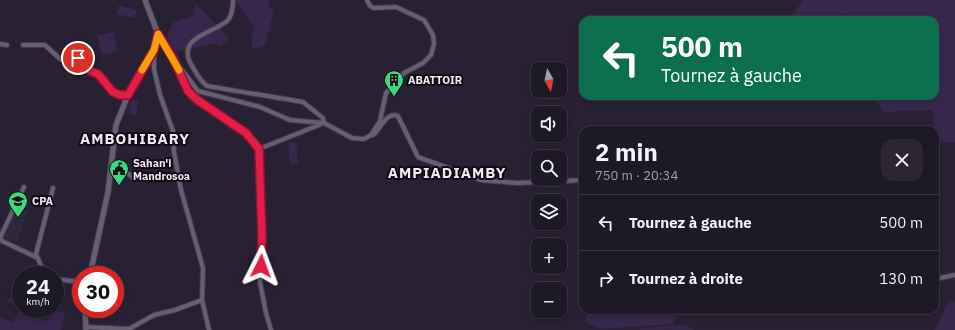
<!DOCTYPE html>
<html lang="fr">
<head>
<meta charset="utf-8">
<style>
	:root { --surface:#1e1926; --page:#2b2632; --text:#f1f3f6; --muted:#a1a0a7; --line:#3c3843 }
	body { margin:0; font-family:"IBM Plex Sans",sans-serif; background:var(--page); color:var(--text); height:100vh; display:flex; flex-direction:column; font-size:15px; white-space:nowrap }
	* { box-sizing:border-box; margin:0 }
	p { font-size:13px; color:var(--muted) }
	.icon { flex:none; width:22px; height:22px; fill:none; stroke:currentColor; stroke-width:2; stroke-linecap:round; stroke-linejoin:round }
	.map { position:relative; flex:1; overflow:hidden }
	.details { position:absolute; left:579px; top:126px; width:360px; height:188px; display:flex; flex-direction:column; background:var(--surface); border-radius:12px; box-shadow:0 2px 6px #0003,0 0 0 1px var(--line) }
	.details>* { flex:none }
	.hud { position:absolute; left:579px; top:16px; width:360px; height:84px; border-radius:12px; box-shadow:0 2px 6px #0003,0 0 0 1px var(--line); background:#0b6e4f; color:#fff; overflow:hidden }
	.needle { width:26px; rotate:171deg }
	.fabs { position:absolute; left:531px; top:62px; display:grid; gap:8px }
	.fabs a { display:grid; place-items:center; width:36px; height:36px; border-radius:8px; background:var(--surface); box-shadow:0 2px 6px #0003,0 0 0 1px var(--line); font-size:20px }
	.speed { position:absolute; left:12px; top:266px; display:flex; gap:8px; font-size:20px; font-weight:700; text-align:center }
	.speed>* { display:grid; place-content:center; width:52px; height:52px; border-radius:50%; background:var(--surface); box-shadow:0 2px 6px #0003,0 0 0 1px var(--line); line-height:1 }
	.speed small { font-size:10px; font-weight:400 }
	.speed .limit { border:6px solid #d22; background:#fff; color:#111 }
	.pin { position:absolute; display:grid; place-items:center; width:34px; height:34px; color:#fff; margin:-17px; border:2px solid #fff; border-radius:50%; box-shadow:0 1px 4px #0007 }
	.me { position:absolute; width:44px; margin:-22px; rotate:3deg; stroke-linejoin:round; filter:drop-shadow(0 0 3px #0008) }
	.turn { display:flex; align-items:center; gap:14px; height:84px; padding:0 16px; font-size:18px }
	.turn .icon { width:52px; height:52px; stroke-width:2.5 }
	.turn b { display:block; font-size:28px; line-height:34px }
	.round { display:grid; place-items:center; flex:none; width:42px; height:42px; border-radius:12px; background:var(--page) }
	.head { display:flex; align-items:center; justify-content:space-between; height:68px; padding:0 16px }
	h1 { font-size:24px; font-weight:700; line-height:30px }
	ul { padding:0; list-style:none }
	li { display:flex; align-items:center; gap:12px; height:56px; padding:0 16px; border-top:1px solid var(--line) }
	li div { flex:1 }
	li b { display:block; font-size:15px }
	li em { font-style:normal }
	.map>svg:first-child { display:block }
	.built { fill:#30263e }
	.green { fill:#37274c }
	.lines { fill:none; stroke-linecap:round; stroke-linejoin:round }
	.minor-casing { stroke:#423b4a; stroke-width:6 }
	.tertiary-casing { stroke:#423b4a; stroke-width:7 }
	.minor { stroke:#675e73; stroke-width:4 }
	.tertiary { stroke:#675e73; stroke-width:5 }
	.route-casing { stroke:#92132f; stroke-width:10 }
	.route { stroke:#e11d48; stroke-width:7 }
	.slow { stroke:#f59e0b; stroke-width:7 }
	.labels { text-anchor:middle; stroke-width:4; stroke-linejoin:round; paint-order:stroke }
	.poi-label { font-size:11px; font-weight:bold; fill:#efeaf6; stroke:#0f0c14; text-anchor:start }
	.district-label { font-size:15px; font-weight:bold; letter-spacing:1px; fill:#efeaf6; stroke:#0f0c14 }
</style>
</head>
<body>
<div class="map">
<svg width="955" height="330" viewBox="0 0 955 330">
	<rect width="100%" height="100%" fill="#282133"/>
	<path class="built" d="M19,206l8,5 -10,32 -14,-7z"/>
	<g class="green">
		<path d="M234,0h35v7l5,3 -9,36 -12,3 -2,-10 3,-11 -12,-20z"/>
		<path d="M803,0h152v142l-20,1 -2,-33h-28l-20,3 -13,-17h63v-76h-79l-12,-6 -11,6h-44z"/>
		<path d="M196,4l33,34 -8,8 -7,-2 -39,8 -8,-17 7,-13 19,-6z"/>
		<path d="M119,5l18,5 -2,8 -18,-4z"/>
		<path d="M113,32l5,19 -16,4 -5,-19z"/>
		<path d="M131,100l7,1 -2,14 -7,-1z"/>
		<path d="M296,142l2,22 -8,1 -2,-22z"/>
		<path d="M14,294l7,4v11h19v10l8,2 3,-10 14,1 -4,18h-61v-13l13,5 7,-13 -14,-8z"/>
		<path d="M949,300l6,2v28h-20z"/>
		<path d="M587,310h91l-5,14 -74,5 -14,-7z"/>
		<path d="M684,325l11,5 -65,-1z"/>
	</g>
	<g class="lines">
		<defs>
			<g id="minor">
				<path d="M233,0c0,7 -1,15 -5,20 -12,13 -54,16 -36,46 5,8 8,15 15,20l96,16 20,16 1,5 -65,26"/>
				<path d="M158,34l16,26"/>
				<path d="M0,44l7,1"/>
				<path d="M23,45h22l15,14 8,4 10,-5 12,13 8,3 15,18 7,3h8"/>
				<path d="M173,58l25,33 62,16 30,13 34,3 28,15 12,1 7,-4 9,-14 6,-28 18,-20 19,-10 8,-8 3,-11 -1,-9 -9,-15 -28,-13 -22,1 -4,-2 -3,-6"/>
				<path d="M178,68l10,23 8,8 50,34 13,16 3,87 -2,46 6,31 5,17"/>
				<path d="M373,135c8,-6 13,-24 25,-19l20,41 63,23 36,3 66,-3"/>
				<path d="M111,163l11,4 12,12"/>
				<path d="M24,187l-24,51 2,3 36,17"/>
				<path d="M45,275l-9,-21 17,-66"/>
				<path d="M55,279l26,3"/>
				<path d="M935,279l20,-4"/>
				<path d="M202,300l7,30"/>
				<path d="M86,327l43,2 25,-14 21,-5 27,-10 1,-32 -22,-78 -7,-38 -1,-21 -13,-36 -6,-26v-19"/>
			</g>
			<g id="tertiary">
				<path d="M90,275l18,-83 8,-67 12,-30 26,-45 4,-16 -13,-34"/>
				<path d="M85,309l1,21"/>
			</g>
		</defs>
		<use href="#minor" class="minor-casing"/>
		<use href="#tertiary" class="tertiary-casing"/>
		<use href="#minor" class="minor"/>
		<use href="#tertiary" class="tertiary"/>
	</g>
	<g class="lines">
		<defs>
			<path id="route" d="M78,58l12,13 8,3 15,18 7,3h8l26,-45 4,-16 15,24 15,33 8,8 50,34 13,16 3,87 -1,30"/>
		</defs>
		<use href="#route" class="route-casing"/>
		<use href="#route" class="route"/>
		<path class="slow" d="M142,70l12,-20 4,-16 21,36"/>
	</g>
	<defs>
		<symbol id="building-pin" viewBox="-11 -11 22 30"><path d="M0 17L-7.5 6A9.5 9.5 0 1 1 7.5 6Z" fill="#3cd77e" stroke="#0f0c14"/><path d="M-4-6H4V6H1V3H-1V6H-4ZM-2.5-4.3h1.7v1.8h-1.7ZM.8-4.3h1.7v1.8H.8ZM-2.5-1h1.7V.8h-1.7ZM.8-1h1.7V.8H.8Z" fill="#111"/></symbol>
		<symbol id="civic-pin" viewBox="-11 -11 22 30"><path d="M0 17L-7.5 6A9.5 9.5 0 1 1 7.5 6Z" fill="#3cd77e" stroke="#0f0c14"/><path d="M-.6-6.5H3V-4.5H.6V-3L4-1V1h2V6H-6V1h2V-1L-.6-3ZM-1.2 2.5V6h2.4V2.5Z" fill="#111"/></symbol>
		<symbol id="school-pin" viewBox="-11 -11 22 30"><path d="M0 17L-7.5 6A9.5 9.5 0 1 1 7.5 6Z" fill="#3cd77e" stroke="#0f0c14"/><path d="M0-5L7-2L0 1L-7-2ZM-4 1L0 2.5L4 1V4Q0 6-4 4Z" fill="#111"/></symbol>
	</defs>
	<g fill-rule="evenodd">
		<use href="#building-pin" x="383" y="69" width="22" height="30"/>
		<use href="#civic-pin" x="108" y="158" width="22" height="30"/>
		<use href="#school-pin" x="7" y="190" width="22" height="30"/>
	</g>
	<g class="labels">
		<g class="poi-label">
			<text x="408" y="84">ABATTOIR</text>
			<text x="133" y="167">Sahan'i<tspan x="133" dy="13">Mandrosoa</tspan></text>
			<text x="32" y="205">CPA</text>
		</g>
		<g class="district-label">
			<text x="135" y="144">AMBOHIBARY</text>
			<text x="447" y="178">AMPIADIAMBY</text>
		</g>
	</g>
</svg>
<div class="fabs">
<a><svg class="needle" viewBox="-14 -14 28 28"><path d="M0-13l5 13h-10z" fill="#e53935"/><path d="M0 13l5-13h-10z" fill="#a1a0a7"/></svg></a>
<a><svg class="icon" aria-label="sound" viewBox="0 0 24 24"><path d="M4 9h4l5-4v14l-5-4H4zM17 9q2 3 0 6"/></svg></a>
<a><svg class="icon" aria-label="search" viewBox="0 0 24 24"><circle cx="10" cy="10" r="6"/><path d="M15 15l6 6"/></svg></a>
<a><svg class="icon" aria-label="layers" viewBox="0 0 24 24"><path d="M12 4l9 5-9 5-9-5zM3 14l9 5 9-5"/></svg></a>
<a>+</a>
<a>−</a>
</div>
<div class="speed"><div>24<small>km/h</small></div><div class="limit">30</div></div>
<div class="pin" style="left:78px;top:58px;background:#d93025"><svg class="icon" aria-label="arrive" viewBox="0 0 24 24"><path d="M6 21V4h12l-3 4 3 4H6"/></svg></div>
<svg class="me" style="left:261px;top:266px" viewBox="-20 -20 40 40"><path d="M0-17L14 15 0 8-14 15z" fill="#e11d48" stroke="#fff" stroke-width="4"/></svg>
<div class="hud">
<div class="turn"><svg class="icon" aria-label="left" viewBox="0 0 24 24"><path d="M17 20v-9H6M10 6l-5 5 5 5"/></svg><div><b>500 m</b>Tournez à gauche</div></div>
</div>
<section class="details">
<div class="head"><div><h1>2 min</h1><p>750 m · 20:34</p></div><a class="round"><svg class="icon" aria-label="close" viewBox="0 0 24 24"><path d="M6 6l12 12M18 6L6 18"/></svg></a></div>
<ul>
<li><svg class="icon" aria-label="left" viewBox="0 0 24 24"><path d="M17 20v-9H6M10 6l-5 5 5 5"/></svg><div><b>Tournez à gauche</b></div><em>500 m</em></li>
<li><svg class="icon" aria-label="right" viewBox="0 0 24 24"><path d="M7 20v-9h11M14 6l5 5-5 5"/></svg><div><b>Tournez à droite</b></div><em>130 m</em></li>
</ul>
</section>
</div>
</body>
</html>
